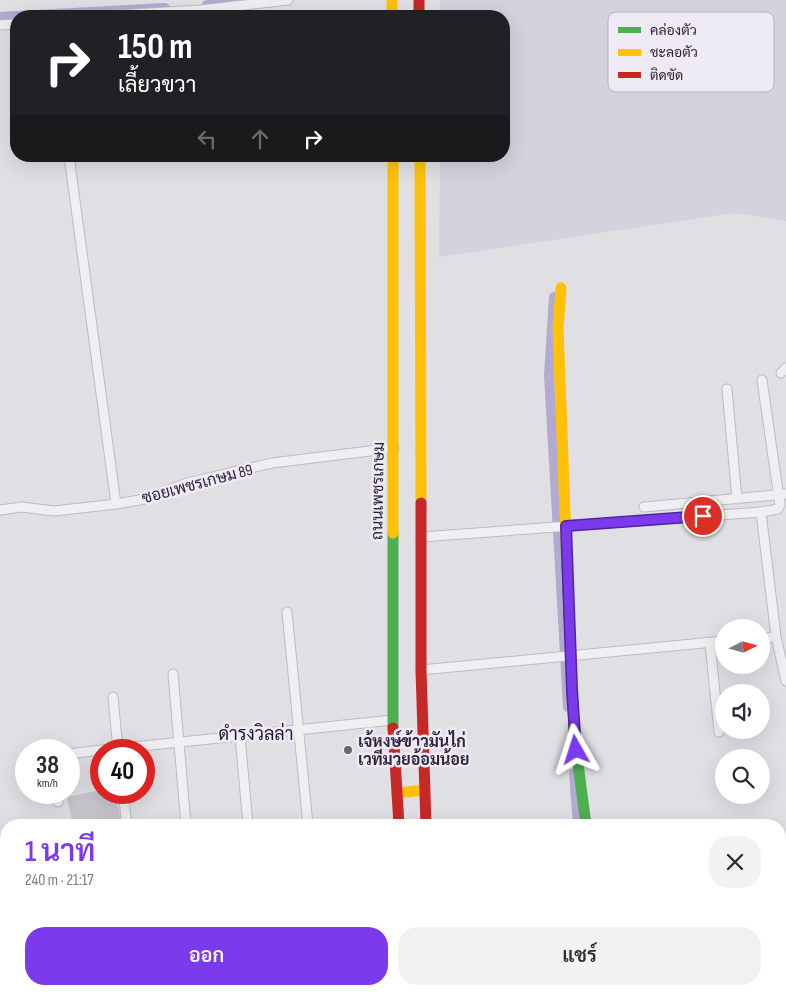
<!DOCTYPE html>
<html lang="th">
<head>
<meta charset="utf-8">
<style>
	:root { --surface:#fff; --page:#f2f2f3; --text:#2b2b33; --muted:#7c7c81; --accent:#7c3aed }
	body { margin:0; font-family:"Sofia Sans Condensed",Sarabun,sans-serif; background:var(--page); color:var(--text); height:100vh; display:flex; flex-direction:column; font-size:19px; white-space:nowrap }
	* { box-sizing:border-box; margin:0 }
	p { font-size:16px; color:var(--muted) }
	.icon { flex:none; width:28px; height:28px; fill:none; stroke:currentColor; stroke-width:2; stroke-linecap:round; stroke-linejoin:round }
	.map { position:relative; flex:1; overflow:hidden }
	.details { position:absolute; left:0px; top:819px; width:786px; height:176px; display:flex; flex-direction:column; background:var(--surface); border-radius:20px 20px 0 0; box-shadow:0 5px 20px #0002 }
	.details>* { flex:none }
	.top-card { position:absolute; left:10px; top:10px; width:500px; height:152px; border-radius:20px; box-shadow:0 5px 20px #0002; background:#202124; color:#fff; overflow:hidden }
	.needle { width:32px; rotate:84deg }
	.tools { position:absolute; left:715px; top:619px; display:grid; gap:10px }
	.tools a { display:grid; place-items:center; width:55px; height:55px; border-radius:50%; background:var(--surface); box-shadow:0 5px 20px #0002; font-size:25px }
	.speed { position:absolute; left:15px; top:739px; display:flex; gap:10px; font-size:25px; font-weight:700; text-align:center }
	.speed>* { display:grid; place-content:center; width:65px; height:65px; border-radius:50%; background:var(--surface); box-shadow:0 5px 20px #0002; line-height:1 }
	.speed small { font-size:12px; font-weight:400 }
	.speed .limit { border:8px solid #d22; background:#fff; color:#111 }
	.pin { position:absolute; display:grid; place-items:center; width:42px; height:42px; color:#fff; margin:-21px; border:2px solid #fff; border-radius:50%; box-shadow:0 1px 5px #0007 }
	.me { position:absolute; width:55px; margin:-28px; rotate:354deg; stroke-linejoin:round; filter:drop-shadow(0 0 4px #0008) }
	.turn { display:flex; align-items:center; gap:18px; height:105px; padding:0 25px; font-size:22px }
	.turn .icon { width:65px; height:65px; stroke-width:2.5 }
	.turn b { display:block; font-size:35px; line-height:42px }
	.lanes { display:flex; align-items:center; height:48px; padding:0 25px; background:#0003; justify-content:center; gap:25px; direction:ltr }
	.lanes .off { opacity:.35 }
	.round { display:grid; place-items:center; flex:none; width:52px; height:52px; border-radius:20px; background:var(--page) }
	.summary { display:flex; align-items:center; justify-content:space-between; height:85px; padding:0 25px }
	h1 { font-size:30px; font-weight:600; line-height:38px; color:var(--accent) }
	.action { display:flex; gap:10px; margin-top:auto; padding:10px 25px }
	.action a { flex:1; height:58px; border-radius:20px; background:var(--accent); color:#fff; font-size:20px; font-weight:600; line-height:58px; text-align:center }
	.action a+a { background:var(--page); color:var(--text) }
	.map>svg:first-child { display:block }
	.built { fill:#d5d1dd }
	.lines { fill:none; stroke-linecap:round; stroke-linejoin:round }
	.canal { stroke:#b3aad2; stroke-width:10 }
	.building { fill:#c8c6cc }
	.street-casing { stroke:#bdbcc2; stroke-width:11 }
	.street { stroke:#efeef1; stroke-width:9 }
	.fast { stroke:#4caf50; stroke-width:11 }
	.slow { stroke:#ffc107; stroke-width:11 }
	.jam { stroke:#c62828; stroke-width:11 }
	.route-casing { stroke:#51269a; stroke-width:12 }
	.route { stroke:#7c3aed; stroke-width:9 }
	.poi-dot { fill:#6c6578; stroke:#eeebf5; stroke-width:2 }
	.labels { text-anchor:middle; stroke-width:5; stroke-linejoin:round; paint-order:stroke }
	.street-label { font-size:16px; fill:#2e243e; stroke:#eeebf5 }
	.poi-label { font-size:16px; font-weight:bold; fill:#2e243e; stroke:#eeebf5; text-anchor:start }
	.neighbourhood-label { font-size:18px; fill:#20172f; stroke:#eeebf5 }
	.key { fill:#eeebf5; stroke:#b4afbe; stroke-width:1 }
	.key-label { font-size:14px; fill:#2e243e }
</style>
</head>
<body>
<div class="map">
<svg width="786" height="994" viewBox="0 0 786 994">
	<rect width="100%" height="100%" fill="#e0dfe4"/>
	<g class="built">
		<path d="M440,0h346v221l-52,-8 -295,44 1,-101h64v-140h-64z"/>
		<path d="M462,989h109v5h-108z"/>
	</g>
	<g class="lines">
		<g class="canal">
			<path d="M207,5l38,-5"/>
			<path d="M17,16l148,-8"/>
			<path d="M0,17l16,-1"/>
			<path d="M554,297l-5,78 19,332"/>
			<path d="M574,774l4,51"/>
			<path d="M780,947h6"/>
			<path d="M578,994l1,-5"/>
		</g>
	</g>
	<path class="building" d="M101,790v2h14l7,33h-49l-6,-28z"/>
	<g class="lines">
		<defs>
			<g id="street">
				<path d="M100,16l101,-6 87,-10"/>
				<path d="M0,25l16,-1"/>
				<path d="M69,156l47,348"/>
				<path d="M781,373l5,-5"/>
				<path d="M762,380l18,125 -2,4 -17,3 15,125 10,44"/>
				<path d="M727,389l10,110"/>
				<path d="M644,507l142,-13"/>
				<path d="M0,510l22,-3 32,4 62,-7 29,-5 42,-16 85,-20 122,-15"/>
				<path d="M421,537l340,-25"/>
				<path d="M287,612l21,213"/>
				<path d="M761,638l15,-1"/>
				<path d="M710,643l9,89"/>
				<path d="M421,670l303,-29"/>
				<path d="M173,674l13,151"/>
				<path d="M113,697l5,53"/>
				<path d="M240,736l8,89"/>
				<path d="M103,750l290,-30"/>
				<path d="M69,754l32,-4"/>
				<path d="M57,792l1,10"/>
				<path d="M123,792l4,33"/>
				<path d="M0,931h6"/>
				<path d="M780,956h6"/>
				<path d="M0,970l6,-1"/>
				<path d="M692,989l1,5"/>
				<path d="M757,989l1,5"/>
				<path d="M94,994l33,-5"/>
				<path d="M353,994l31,-5"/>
				<path d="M644,994l3,-5"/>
			</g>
		</defs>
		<use href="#street" class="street-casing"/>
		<use href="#street" class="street"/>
		<g class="fast">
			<path d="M393,533v195"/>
			<path d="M567,564l7,169 12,92"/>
			<path d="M411,989v5"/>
			<path d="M438,989v5"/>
		</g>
		<g class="slow">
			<path d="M392,0v16"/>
			<path d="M393,156v377"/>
			<path d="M420,156l1,347"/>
			<path d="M561,288l-3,40 9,236"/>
			<path d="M397,793l28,-3"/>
		</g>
		<g class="jam">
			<path d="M419,0v16"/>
			<path d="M421,503v167l5,155"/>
			<path d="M393,728l6,97"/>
		</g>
	</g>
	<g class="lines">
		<defs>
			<path id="route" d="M576,750l-4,-60 -6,-164 137,-10"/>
		</defs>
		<use href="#route" class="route-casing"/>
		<use href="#route" class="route"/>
	</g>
	<circle class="poi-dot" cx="348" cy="750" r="5"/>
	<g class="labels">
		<g class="street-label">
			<text transform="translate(197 483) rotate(-15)" y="6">ซอยเพชรเกษม 89</text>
			<text transform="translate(377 491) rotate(-89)" y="6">ถนนเพชรเกษม</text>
		</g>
		<g class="poi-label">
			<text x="358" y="747">เจ้หงษ์ข้าวมันไก่<tspan x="358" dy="18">เวทีมวยอ้อมน้อย</tspan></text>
		</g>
		<g class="neighbourhood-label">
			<text x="256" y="740">ดำรงวิลล่า</text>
		</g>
	</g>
	<rect x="608" y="12" width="166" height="80" rx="8" class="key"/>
	<rect x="618" y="27" width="23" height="6" fill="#4caf50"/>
	<rect x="618" y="49" width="23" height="7" fill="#ffc107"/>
	<rect x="618" y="72" width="23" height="6" fill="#c62828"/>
	<g class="key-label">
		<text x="650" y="35">คล่องตัว</text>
		<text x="650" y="57">ชะลอตัว</text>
		<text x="650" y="80">ติดขัด</text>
	</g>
</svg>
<div class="tools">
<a><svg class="needle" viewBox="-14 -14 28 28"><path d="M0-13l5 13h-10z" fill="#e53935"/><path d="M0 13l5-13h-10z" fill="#7c7c81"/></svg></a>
<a><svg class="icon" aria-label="sound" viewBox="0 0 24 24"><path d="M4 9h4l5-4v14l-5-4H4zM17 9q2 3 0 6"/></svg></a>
<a><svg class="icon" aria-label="search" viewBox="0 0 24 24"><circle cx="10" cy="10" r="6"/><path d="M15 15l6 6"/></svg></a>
</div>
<div class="speed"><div>38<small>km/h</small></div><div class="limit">40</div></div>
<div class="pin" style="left:703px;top:516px;background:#d93025"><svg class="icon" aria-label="arrive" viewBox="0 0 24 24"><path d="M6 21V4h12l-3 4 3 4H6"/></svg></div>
<svg class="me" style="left:576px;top:750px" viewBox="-20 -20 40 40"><path d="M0-17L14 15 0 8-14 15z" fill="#7c3aed" stroke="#fff" stroke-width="4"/></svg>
<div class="top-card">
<div class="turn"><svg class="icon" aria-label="right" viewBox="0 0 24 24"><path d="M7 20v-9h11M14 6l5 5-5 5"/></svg><div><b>150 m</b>เลี้ยวขวา</div></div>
<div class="lanes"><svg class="icon off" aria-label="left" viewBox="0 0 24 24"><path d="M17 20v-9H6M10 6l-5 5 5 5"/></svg><svg class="icon off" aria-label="ahead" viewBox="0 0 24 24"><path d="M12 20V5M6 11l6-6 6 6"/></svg><svg class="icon" aria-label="right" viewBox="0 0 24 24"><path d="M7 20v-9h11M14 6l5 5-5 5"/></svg></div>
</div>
<section class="details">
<div class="summary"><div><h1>1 นาที</h1><p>240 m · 21:17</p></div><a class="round"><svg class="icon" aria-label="close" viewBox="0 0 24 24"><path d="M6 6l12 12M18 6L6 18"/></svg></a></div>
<div class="action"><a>ออก</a><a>แชร์</a></div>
</section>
</div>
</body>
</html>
